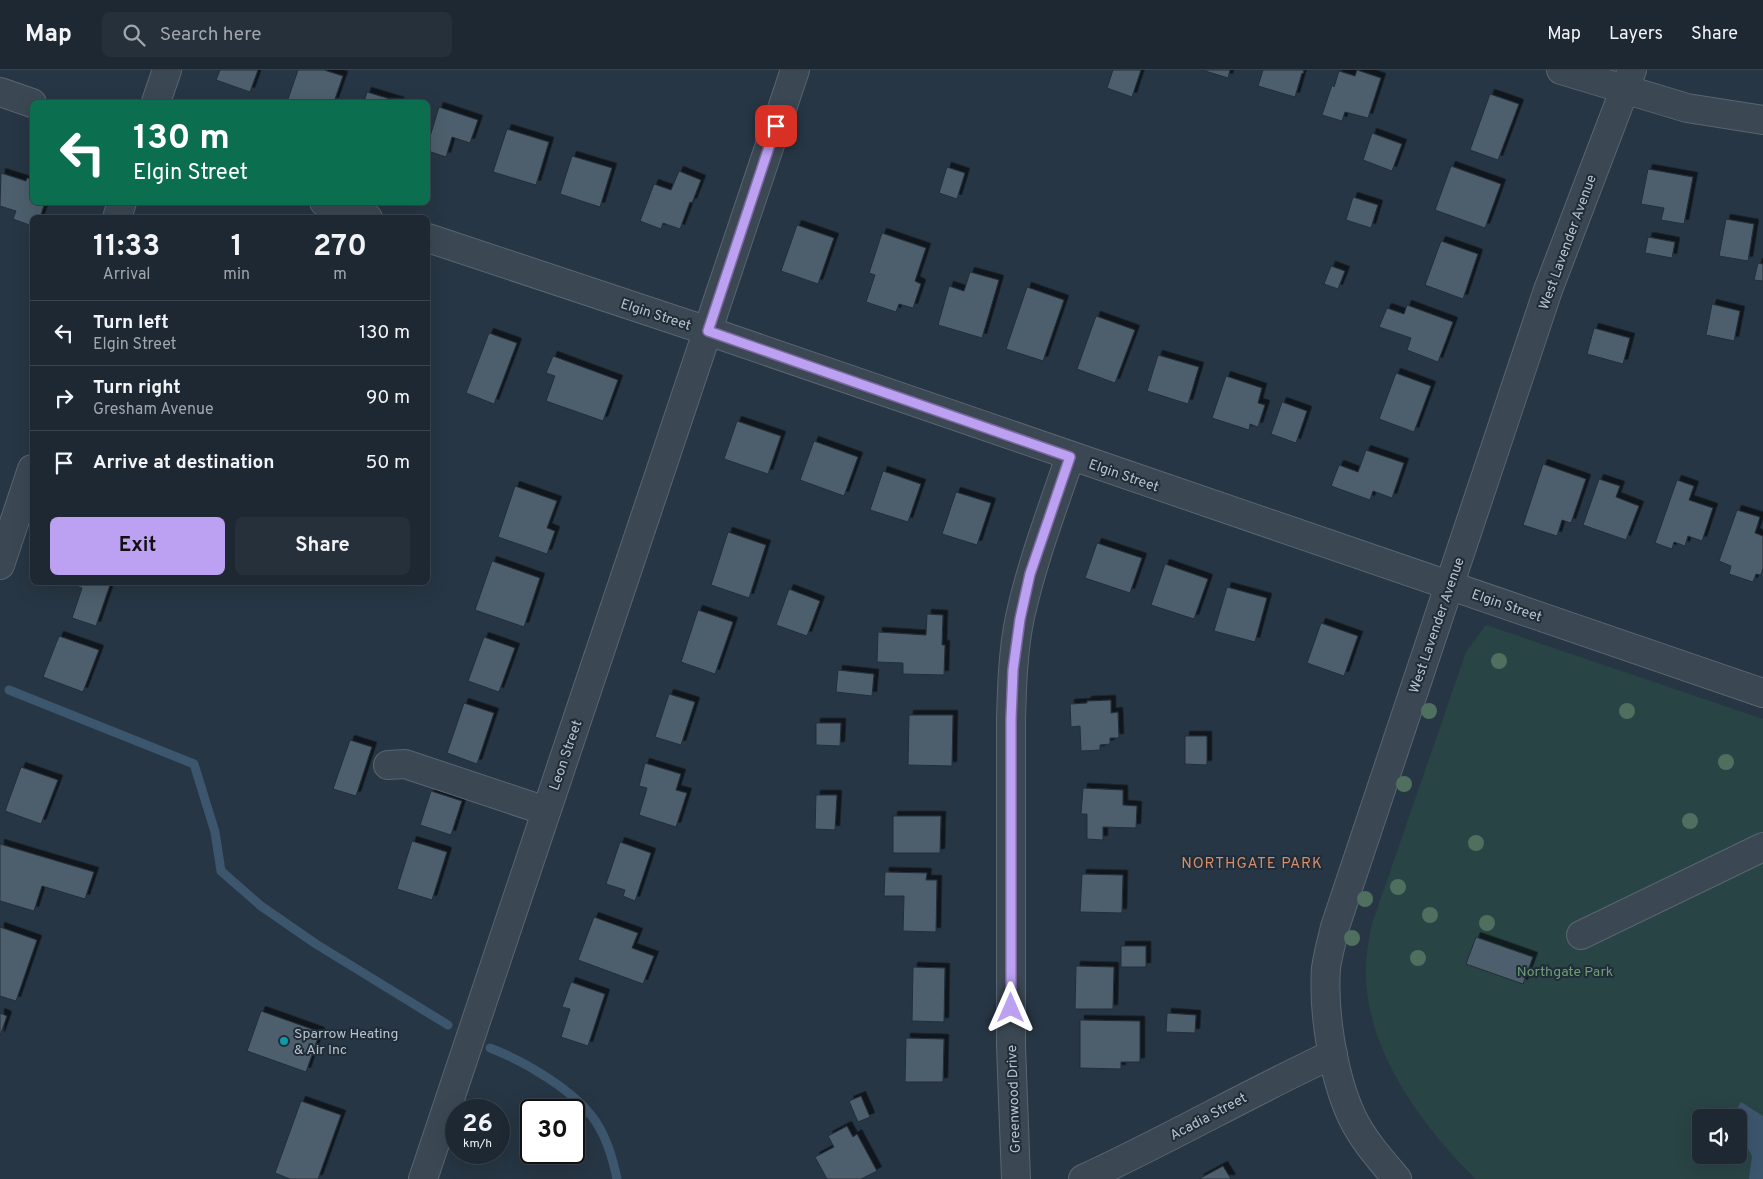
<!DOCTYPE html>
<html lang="en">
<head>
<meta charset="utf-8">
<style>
	:root { --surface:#1d2833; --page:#25303b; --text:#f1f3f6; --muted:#a0a6ac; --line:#3b444e; --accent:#bca0f2 }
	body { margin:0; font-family:Overpass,sans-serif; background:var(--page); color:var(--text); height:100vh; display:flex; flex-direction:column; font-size:19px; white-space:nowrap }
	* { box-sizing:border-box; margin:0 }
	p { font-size:16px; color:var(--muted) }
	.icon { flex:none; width:28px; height:28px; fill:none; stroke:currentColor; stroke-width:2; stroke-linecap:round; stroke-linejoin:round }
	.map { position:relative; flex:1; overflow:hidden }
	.details { position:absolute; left:30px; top:145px; width:400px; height:370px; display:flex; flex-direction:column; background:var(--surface); border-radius:8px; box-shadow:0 5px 20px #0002,0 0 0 1px var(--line) }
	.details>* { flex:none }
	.hud { position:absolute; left:30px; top:30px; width:400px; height:105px; border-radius:8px; box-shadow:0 5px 20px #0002,0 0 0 1px var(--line); background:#0b6e4f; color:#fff; overflow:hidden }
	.controls { position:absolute; left:1692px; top:1039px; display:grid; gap:10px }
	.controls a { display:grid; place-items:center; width:55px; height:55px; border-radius:8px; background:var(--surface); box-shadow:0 5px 20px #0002,0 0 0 1px var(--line); font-size:25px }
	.speed { position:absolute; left:445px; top:1029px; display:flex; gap:10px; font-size:25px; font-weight:700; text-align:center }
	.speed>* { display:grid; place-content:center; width:65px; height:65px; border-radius:50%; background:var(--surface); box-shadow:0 5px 20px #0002,0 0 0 1px var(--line); line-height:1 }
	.speed small { font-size:12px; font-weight:400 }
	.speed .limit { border:2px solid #111; border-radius:8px; background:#fff; color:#111 }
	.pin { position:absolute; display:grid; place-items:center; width:42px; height:42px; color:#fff; margin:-21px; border-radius:10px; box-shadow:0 2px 8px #0006 }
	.me { position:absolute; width:55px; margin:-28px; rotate:0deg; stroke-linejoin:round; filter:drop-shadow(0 0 4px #0008) }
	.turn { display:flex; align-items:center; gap:18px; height:105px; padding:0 20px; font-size:22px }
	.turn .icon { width:65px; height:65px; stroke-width:2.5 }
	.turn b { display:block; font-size:35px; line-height:42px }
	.eta { display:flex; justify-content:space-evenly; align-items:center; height:85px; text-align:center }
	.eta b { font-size:30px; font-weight:700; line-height:35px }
	.action { display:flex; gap:10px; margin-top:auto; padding:10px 20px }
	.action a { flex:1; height:58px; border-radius:8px; background:var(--accent); color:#111; font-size:20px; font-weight:700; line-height:58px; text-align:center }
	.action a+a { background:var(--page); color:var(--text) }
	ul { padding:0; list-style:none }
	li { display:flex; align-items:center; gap:15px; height:65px; padding:0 20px; border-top:1px solid var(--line) }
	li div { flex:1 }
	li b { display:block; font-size:19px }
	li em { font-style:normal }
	header { display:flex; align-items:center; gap:30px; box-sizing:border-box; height:70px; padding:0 25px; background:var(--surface); border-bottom:1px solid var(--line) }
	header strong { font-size:24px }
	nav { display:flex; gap:28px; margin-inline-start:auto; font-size:18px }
	.search { width:350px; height:45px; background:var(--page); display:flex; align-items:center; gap:12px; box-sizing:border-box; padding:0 18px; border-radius:8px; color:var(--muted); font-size:19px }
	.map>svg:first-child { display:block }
	.green { fill:#294445; fill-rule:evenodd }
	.water { fill:#3c566d }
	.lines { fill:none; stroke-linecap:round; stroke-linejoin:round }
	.stream { stroke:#3c566d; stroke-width:9 }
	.building { fill:#4d5e6c; stroke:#222f3b; filter:url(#shadow) }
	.minor-casing { stroke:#596571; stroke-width:30 }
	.minor { stroke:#3b4853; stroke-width:28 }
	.tree { fill:#4f6f5f }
	.route-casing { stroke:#7a689d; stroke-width:12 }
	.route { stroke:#bca0f2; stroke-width:9 }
	.culture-dot { fill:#0f9aa8; stroke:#202d39; stroke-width:2 }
	.labels { text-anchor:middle; stroke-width:4; stroke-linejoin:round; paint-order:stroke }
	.street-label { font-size:14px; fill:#b8c2cd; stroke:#202d39 }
	.park-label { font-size:14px; fill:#6f9e75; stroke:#202d39 }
	.poi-label { font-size:14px; fill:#b8c2cd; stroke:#202d39; text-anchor:start }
	.neighbourhood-label { font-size:15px; letter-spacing:1px; fill:#d88d68; stroke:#202d39 }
</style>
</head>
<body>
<header>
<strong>Map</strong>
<div class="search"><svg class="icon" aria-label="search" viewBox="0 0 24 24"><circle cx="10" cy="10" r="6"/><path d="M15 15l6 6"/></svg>Search here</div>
<nav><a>Map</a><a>Layers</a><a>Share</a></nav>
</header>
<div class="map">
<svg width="1763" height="1109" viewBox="0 0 1763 1109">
	<defs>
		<filter id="shadow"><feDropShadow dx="4.5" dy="-4.5" stdDeviation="0" flood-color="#0009"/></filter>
	</defs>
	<rect width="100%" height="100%" fill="#273644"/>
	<path class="green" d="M1486,555l277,94v460h-287c-47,-45 -98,-113 -108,-180 -4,-25 -2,-50 4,-75l94,-272zM1701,1048h38v37h-38z"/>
	<path class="water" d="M1741,1032l22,14v63h-14l3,-23 -13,-25v-13l-7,-1z"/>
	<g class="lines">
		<g class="stream">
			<path d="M9,620l185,74 21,68 6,39 40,35 55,38 132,81"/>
			<path d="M490,978c34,13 86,43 106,74 11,17 17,37 21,57"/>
		</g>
	</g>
	<g class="building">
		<path d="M220,0h38l-8,22 -34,-12z"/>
		<path d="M298,0h26l19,6 -9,26h-47z"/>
		<path d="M1113,0h28l-9,27 -25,-9z"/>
		<path d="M1202,0h28l-2,8z"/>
		<path d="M1263,0h41l-1,4 -1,-1 -7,24 -37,-11z"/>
		<path d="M1357,0l24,8 -13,40 -23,-6 -3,9 -20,-6 10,-30 2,2 5,-16 16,5z"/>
		<path d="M367,22l33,10h-36z"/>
		<path d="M1490,24l29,10 -21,56 -28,-10z"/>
		<path d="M439,37l39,13 -8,23 -18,-6 -6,20 -18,-6v-8z"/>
		<path d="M507,59l42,13 -13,43 -43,-13z"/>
		<path d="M1372,63l30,11 -10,27 -29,-11z"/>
		<path d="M572,86l40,12 -12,39 -40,-13z"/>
		<path d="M1451,96l50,18 -16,44 -50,-18z"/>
		<path d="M947,97l18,6 -8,26 -18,-6z"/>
		<path d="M1648,99l45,8 -9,47 -23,-4 3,-12 -23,-4z"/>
		<path d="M679,101l22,9 -9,23 -2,-1 -10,27 -17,-6 -2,6 -21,-8 14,-37 17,6z"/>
		<path d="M1,103l25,8 1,-3 5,1v23h13l-5,16h-8v8l-19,-7 3,-8 -16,-5z"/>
		<path d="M1353,127l25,8 -7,23 -25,-8z"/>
		<path d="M1726,149l28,5 -6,37 -29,-5z"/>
		<path d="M797,155l37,13 -16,46 -37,-13z"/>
		<path d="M882,163l44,15 -11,33 6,3 -8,24 -14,-4 -3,8 -30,-10 9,-27 -6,-2z"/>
		<path d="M1648,167l27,5 -3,16 -27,-5z"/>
		<path d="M1441,171l37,13 -15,45 -38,-14z"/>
		<path d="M1758,193l5,1v17l-9,-1z"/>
		<path d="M1331,196l14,5 -7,18 -14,-5z"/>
		<path d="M970,202l29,8 -17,58 -44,-13 11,-39 15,5z"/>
		<path d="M1027,217l37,13 -21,61 -37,-12z"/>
		<path d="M1712,234l28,7 -6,30 -28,-6z"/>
		<path d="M1407,235l46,17 -15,40 -31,-12 4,-12 -32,-11 8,-19 17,6z"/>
		<path d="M1096,246l39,14 -20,53 -38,-14z"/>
		<path d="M1594,258l36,10 -7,26 -36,-10z"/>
		<path d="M489,263l28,10 -23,61 -28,-11z"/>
		<path d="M1158,285l41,12 -11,37 -41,-13z"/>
		<path d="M553,286l65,24 -15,41 -57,-20 9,-25 -9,-3z"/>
		<path d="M1396,303l35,13 -17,46 -35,-13z"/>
		<path d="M1226,306l36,12 -4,15 7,2 -7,22 -8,-3 -1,6 -37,-12z"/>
		<path d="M1282,332l25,9 -11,32 -25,-9z"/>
		<path d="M737,351l44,15 -13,38 -44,-15z"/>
		<path d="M814,371l44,16 -14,39 -44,-16z"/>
		<path d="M1366,380l38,13 -12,35 -19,-7 -3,9 -39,-14 8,-21 19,7z"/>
		<path d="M1543,394l43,15 -15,44 -9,-3 -5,16 -34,-11z"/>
		<path d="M883,401l38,13 -13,38 -38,-12z"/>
		<path d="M1599,409l21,7 -4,11 23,9 -13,34 -43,-15z"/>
		<path d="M1677,410l17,6 -5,14 24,8 -11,33 -14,-5 -3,10 -11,-4 -2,7 -17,-6z"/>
		<path d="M515,416l42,15 -10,27 8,3 -8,23 -49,-17z"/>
		<path d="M956,422l35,11 -14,42 -35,-11z"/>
		<path d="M1737,440l23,7 -5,16 8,3v32l-2,7 -5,-1 -3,8 -24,-8 2,-8 -12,-5z"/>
		<path d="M728,462l38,13 -17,53 -38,-13z"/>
		<path d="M1097,473l45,15 -12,35 -45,-15z"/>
		<path d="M492,491l48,17 -16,49 -49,-17z"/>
		<path d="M1165,494l43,15 -14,40 -43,-14z"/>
		<path d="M75,512h36l-15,44 -24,-8 10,-30 -8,-3z"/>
		<path d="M1227,517l40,11 -12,44 -41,-11z"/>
		<path d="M789,519l31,12 -13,35 -31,-11z"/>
		<path d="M698,540l35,12 -18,52 -34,-12z"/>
		<path d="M927,544l16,1 -1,30h3l-1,30 -41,-1v-11l-26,-1 1,-30 48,3z"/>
		<path d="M1321,553l37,13 -14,40 -37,-13z"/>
		<path d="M59,566l40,14 -16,42 -40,-15z"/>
		<path d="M484,567l31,11 -16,44 -31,-11z"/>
		<path d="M838,600l36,4 -2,22 -36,-4z"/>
		<path d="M669,624l26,8 -14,43 -26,-8z"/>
		<path d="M1111,630v13l7,-1 1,26h-9v6l-10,1v5l-19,1 -1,-25 -9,1 -1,-23 17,-1v-2z"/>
		<path d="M464,633l30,10 -17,51 -30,-11z"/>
		<path d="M909,645h44l-1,51 -44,-1z"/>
		<path d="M816,653h25l-1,23 -24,-1z"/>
		<path d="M1185,666h22v29l-22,-1z"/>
		<path d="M350,670l22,7 -16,49 -23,-7z"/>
		<path d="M645,693l36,11 -5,16 11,3 -11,34 -37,-12 8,-27 -8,-2z"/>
		<path d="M21,697l37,13 -17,44 -36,-13z"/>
		<path d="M1083,718l40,2v15l14,1 -1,22 -33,-1v13l-16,-1v-25h-6z"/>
		<path d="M431,721l31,10 -11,34 -31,-10z"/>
		<path d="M816,725h21l-2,35 -20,-1z"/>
		<path d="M893,746h48l-1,37h-47z"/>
		<path d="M412,771l35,11 -15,48 -35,-11z"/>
		<path d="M620,772l31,11 -16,48 -12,-5 2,-6 -19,-6z"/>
		<path d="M0,774l94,28 -9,27 -43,-13 -8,25 -34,-10z"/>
		<path d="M885,802l42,1 -1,7h11l-1,52 -33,-1 1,-35h-20z"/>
		<path d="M1082,804l41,1 -1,38 -42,-1z"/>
		<path d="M594,847l44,16 -6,15 22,8 -11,28 -65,-24z"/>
		<path d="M0,857l37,13 -21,61 -16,-5z"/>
		<path d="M1476,867l57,20 -10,27 -57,-20z"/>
		<rect x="1121" y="876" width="25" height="21"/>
		<path d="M1076,896l38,1 -1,42h-38z"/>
		<path d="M913,897l32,1 -1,54 -32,-1z"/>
		<path d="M571,912l34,12 -17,52 -27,-9 9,-28 -8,-2z"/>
		<path d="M261,941l59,21 -14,40 -59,-21z"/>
		<path d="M0,943l7,3 -7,20z"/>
		<path d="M1167,943l29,2 -1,18 -29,-1z"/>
		<path d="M1080,950l60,1v41h-19v7l-41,-1z"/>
		<path d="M906,968l38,1 -1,43h-38z"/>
		<path d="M861,1026l9,21 -12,5 -9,-21z"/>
		<path d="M301,1031l40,14 -23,64h-28l-15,-6z"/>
		<path d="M847,1056l6,11 4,-3 20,37 -16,8h-34l-12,-22 19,-10 -6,-11z"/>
		<path d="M1223,1096l8,13h-32z"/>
	</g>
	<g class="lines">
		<defs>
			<g id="minor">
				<path d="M1561,0l126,38 76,12"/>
				<path d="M0,22l32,11"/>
				<path d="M156,32l11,-32"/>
				<path d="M324,132l44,16"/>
				<path d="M117,148l5,-16"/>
				<path d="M428,168l280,93 1055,362"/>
				<path d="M0,495l32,-96"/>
				<path d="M388,695l17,-1 141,47"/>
				<path d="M1581,865l182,-88"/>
				<path d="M423,1109l372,-1109"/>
				<path d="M1016,1109l-5,-133v-327c1,-34 2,-69 9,-102 12,-55 32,-107 50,-160"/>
				<path d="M1083,1109c85,-39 166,-86 250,-125"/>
				<path d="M1397,1109c-16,-19 -34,-39 -45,-62 -19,-41 -29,-104 -26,-149 2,-14 6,-28 9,-41l213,-637 84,-220"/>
			</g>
		</defs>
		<use href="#minor" class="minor-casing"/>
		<use href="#minor" class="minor"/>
	</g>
	<g class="tree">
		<circle cx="1499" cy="591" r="8"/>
		<circle cx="1429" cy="641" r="8"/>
		<circle cx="1627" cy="641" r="8"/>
		<circle cx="1726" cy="692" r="8"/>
		<circle cx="1404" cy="714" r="8"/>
		<circle cx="1690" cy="751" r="8"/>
		<circle cx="1476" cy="773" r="8"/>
		<circle cx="1398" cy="817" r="8"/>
		<circle cx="1365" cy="829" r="8"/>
		<circle cx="1430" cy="845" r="8"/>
		<circle cx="1487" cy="853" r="8"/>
		<circle cx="1352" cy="868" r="8"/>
		<circle cx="1418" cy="888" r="8"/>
	</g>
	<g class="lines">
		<defs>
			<path id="route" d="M776,56l-68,205 362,126 -40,117 -10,45 -7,51 -2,49v289"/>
		</defs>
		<use href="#route" class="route-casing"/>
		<use href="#route" class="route"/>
	</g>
	<circle class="culture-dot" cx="284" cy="971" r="5"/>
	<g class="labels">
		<g class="street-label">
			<text transform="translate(1567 172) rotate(-70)" y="5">West Lavender Avenue</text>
			<text transform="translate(656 244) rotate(18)" y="5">Elgin Street</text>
			<text transform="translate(1124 405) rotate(19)" y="5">Elgin Street</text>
			<text transform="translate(1507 535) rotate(19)" y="5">Elgin Street</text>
			<text transform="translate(1436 555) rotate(-71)" y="5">West Lavender Avenue</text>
			<text transform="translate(565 685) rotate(-71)" y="5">Leon Street</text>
			<text transform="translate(1013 1029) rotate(-92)" y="5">Greenwood Drive</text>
			<text transform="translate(1208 1046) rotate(-28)" y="5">Acadia Street</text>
		</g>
		<g class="park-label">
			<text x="1565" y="906">Northgate Park</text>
		</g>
		<g class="poi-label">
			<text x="294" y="968">Sparrow Heating<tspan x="294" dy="16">&amp; Air Inc</tspan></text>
		</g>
		<g class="neighbourhood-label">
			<text x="1252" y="798">NORTHGATE PARK</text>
		</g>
	</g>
</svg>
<div class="controls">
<a><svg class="icon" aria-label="sound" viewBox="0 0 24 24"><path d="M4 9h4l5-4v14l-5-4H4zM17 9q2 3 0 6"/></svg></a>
</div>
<div class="speed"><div>26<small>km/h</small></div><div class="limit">30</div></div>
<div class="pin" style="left:776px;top:56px;background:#d93025"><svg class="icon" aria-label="arrive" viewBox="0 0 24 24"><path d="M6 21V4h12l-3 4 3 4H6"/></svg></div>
<svg class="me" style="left:1011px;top:938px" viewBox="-20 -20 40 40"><path d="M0-17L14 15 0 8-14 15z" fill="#bca0f2" stroke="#fff" stroke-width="4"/></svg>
<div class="hud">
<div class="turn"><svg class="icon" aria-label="left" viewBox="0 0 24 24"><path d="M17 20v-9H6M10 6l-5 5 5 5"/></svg><div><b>130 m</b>Elgin Street</div></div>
</div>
<section class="details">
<div class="eta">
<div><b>11:33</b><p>Arrival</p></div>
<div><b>1</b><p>min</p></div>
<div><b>270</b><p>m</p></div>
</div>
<ul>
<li><svg class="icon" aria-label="left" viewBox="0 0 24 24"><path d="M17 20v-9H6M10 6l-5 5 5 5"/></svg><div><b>Turn left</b><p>Elgin Street</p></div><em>130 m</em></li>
<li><svg class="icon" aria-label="right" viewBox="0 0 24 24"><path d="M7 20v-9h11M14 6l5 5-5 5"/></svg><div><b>Turn right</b><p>Gresham Avenue</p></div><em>90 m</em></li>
<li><svg class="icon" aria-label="arrive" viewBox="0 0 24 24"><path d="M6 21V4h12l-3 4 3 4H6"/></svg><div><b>Arrive at destination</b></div><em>50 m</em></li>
</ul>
<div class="action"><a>Exit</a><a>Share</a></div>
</section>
</div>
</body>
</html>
